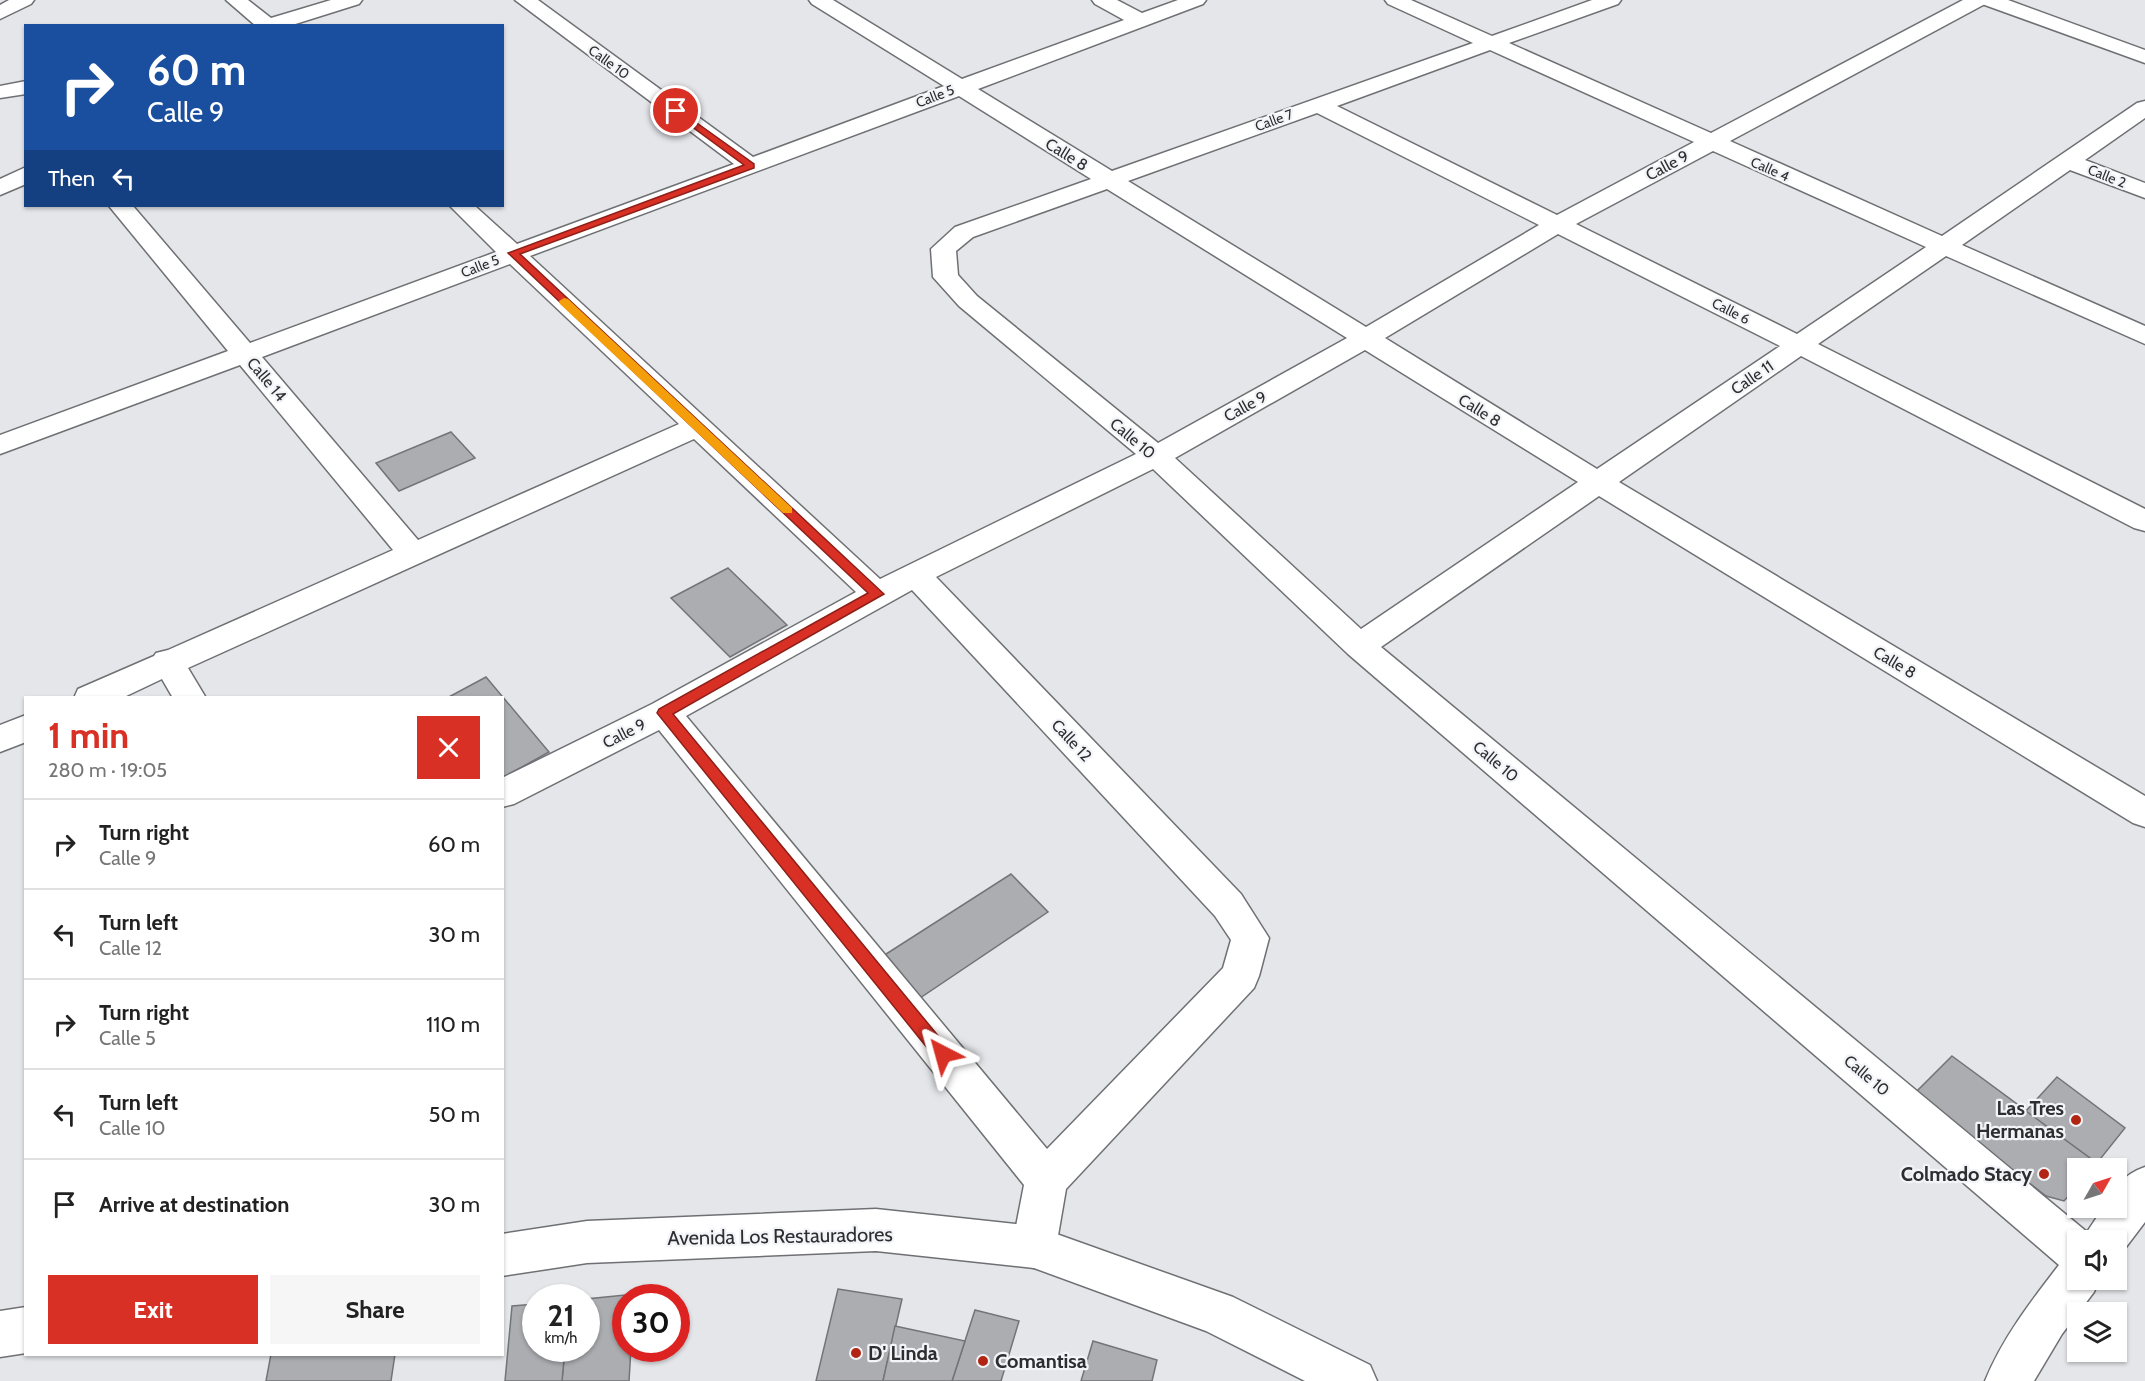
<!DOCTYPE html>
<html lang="en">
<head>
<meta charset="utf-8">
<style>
	:root { --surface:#fff; --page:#f6f6f6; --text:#222; --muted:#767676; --line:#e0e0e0; --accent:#d93025 }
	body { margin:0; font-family:Cabin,sans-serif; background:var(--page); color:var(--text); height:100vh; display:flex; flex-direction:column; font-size:22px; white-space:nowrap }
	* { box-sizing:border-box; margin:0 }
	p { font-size:20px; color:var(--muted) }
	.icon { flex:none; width:33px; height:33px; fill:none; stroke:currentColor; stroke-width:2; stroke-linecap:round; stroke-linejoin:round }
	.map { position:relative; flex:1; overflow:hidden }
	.drawer { position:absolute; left:24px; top:696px; width:480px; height:660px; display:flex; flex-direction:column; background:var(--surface); border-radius:0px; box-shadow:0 2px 4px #0004 }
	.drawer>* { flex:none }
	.guide { position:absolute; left:24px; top:24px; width:480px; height:183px; border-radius:0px; box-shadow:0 2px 4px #0004; background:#1a4fa0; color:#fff; overflow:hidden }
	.needle { width:39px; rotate:51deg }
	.controls { position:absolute; left:2067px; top:1158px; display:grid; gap:12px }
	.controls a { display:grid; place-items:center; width:60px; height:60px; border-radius:0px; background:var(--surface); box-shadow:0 2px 4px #0004; font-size:30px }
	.speed { position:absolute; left:522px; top:1284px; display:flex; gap:12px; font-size:30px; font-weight:700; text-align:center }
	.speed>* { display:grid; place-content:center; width:78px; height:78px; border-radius:50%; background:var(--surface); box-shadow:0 2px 4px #0004; line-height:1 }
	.speed small { font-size:15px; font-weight:400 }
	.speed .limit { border:9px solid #d22; background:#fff; color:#111 }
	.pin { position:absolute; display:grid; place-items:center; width:51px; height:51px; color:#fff; margin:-26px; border:3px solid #fff; border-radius:50%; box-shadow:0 2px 6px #0007 }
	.me { position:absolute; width:66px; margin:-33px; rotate:321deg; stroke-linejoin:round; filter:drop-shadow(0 0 4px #0008) }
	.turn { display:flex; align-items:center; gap:21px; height:126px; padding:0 24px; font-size:27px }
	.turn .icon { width:78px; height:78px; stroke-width:2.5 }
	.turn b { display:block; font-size:42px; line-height:51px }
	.then { display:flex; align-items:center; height:57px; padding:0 24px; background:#0003; gap:12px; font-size:22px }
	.round { display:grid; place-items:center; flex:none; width:63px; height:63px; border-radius:0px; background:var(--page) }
	.summary { display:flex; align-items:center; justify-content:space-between; height:102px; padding:0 24px }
	h1 { font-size:36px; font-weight:700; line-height:45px; color:var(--accent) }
	.button { display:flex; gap:12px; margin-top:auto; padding:12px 24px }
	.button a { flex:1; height:69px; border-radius:0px; background:var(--accent); color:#fff; font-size:24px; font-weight:700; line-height:69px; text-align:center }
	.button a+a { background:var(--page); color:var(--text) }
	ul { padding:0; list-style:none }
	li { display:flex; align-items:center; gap:18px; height:90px; padding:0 24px; border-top:2px solid var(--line) }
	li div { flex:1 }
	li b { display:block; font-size:22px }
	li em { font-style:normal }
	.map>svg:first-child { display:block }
	.building { fill:#abadb1; stroke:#727477; stroke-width:1.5 }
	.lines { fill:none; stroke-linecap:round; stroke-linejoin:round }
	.minor-casing { stroke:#6e7073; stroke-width:3 }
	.tertiary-casing { stroke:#6e7073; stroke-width:3 }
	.minor { fill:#fff; fill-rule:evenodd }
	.tertiary { fill:#fff; fill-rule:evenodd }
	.route { fill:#d93025; stroke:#8d1f18; stroke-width:1.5 }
	.slow { fill:#f59e0b }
	.poi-dot { fill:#b22513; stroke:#f2f4f8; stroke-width:2 }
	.labels { text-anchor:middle; stroke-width:4.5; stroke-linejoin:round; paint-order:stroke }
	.far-street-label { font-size:14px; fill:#2e2e30; stroke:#f2f4f8 }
	.street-label { font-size:16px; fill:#2e2e30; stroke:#f2f4f8 }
	.near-poi-label { font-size:20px; font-weight:bold; fill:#2e2e30; stroke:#f2f4f8; text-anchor:end }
	.near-street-label { font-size:20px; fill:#2e2e30; stroke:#f2f4f8 }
</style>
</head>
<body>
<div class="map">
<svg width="2145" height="1381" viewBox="0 0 2145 1381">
	<rect width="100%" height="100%" fill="#e5e6ea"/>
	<g class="building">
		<path d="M451,432l24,26 -76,33 -23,-28z"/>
		<path d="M728,568l59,57 -57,32 -59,-59z"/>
		<path d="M486,677l63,75 -47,26v-80h-55z"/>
		<path d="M1011,874l37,38 -128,86 -37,-42z"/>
		<path d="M1952,1056l145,107 -5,5h-14v18l-14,15 -18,-5 -132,-102z"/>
		<path d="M2057,1077l68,51 -28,35 -71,-52z"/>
		<path d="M838,1289l64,10 -19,82h-67z"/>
		<path d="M635,1294v4h-9v50h5l-2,33h-67l3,-33h21v-49z"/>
		<path d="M536,1304v44h29l-3,33h-57l7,-75z"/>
		<path d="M975,1310l44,11 -18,60h-49z"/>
		<path d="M895,1326l70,15 -13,40h-69z"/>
		<path d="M1093,1341l64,19 -5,21h-71z"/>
		<path d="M271,1354h124l-4,27h-125z"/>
	</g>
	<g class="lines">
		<defs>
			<g id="minor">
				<path d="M9,0h25l-3,4 -31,15v-14z"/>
				<path d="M226,0h22l23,18 60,-18h31l-3,4 -70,22h-33z"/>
				<path d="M515,0h23l215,157 191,-71 -132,-82 -3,-4h24l129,79 162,-59 -29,-16 -3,-4h25l25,13 36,-13h28l-3,4 -225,85 134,82 361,-128 -85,-39 -3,-4h26l81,36 100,-36h29l-3,4 -109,39 202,90 252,-133h25l-3,4 -255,137 212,95 195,-133 8,-2v17l-60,42 60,23v15l-75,-28 -108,75 183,81v18l-199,-88 -128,88 327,165v22l-11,-3 -333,-172 -182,126 526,314v31l-12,-4 -534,-327 -218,151 706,585 16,-24h13c0,-24 7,-33 29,-41v55l-25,33 -4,1v-16h-38v40h21l-5,12 -32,42 -28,47h-49c17,-42 46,-80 74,-116l-711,-611 -195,-185 -217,108 305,317 28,44 -10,38 -5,12 -188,201 -10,58 -7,15 -15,6 -15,-6 -7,-15 12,-62 -365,-455 -145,74 -12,3v-29l150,-74 204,-112 -162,-153 -506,229 18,30h-33l-11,-19 -40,19h-48l4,-9 76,-33 2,-3 12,-3 225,-100 -153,-185 -240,89v-19l228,-84 -119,-145h24l117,137 246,-91 -46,-46h25l42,38 217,-80zM1490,50l204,92 -137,73 -220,-109zM959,96l132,83 -136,48 -24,22 2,28 26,29 177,148 -256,125 -350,-323zM1317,113l222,112 -173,102 -238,-146zM1713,151l213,96 -129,87 -221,-110zM1107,189l240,149 -189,105 -181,-147 -19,-21 -2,-24 17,-14zM1558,234l222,112 -183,123 -212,-131zM510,264l169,160 -261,116 -156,-183zM1365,350l213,132 -217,147 -186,-171zM912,590l303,326 16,24 -8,28 -176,181 -361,-433z"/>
				<path d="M26,81v13l-26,4v-12z"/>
				<path d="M26,167v17l-26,11v-16z"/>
				<path d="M26,715v27l-26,10v-27z"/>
			</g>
			<g id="tertiary">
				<path d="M1979,0h29l137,50v13l-163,-59z"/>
				<path d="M876,1209l158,17 199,71 137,68 7,16h-72l-99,-50 -172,-63 -158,-17 -289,12 -85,13v-42l85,-13z"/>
				<path d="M26,1307v46l-26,4v-46z"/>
			</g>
		</defs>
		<use href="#minor" class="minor-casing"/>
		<use href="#tertiary" class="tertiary-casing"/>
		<use href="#minor" class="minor"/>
		<use href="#tertiary" class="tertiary"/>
	</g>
	<path class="route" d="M676,108l78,56v4l-234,86 364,340 -211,120 276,335 2,5 -2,6 -6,2 -6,-2 -280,-347 2,-4 209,-116 -360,-340 236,-88 -72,-53v-3z"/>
	<path class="slow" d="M564,298l4,1 224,209v5h-9l-223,-209 -1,-3z"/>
	<g class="poi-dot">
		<circle cx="2076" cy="1120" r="6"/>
		<circle cx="2044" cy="1174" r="6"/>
		<circle cx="856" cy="1353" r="6"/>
		<circle cx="983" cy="1361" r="6"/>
	</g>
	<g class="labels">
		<g class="far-street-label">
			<text transform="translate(609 62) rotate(36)" y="5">Calle 10</text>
			<text transform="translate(935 96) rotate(-21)" y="5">Calle 5</text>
			<text transform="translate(1274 120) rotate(-20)" y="5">Calle 7</text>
			<text transform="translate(1770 169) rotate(24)" y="5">Calle 4</text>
			<text transform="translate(2107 176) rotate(22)" y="5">Calle 2</text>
			<text transform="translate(480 266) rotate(-21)" y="5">Calle 5</text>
			<text transform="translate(1731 311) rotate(27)" y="5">Calle 6</text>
		</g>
		<g class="street-label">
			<text transform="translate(1067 154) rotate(32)" y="6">Calle 8</text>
			<text transform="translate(1667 165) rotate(-28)" y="6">Calle 9</text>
			<text transform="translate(1752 377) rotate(-34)" y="6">Calle 11</text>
			<text transform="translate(267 379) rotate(50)" y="6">Calle 14</text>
			<text transform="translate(1245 406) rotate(-29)" y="6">Calle 9</text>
			<text transform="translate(1480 410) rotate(32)" y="6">Calle 8</text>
			<text transform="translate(1133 438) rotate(40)" y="6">Calle 10</text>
			<text transform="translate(1895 662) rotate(31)" y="6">Calle 8</text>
			<text transform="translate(624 733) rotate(-27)" y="6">Calle 9</text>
			<text transform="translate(1072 740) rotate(47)" y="6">Calle 12</text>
			<text transform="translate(1496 761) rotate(40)" y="6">Calle 10</text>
			<text transform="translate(1867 1075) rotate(40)" y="6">Calle 10</text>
		</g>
		<g class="near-poi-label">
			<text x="2064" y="1115">Las Tres<tspan x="2064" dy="23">Hermanas</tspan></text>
			<text x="2032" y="1181">Colmado Stacy</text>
			<text x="868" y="1360" text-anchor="start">D' Linda</text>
			<text x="995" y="1368" text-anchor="start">Comantisa</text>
		</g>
		<g class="near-street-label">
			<text transform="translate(780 1236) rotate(-1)" y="7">Avenida Los Restauradores</text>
		</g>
	</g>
</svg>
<div class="controls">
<a><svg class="needle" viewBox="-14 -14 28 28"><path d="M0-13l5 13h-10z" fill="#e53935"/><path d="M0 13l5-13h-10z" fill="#767676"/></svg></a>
<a><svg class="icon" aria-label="sound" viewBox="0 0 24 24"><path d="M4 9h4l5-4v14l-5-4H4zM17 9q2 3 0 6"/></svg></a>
<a><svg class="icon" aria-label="layers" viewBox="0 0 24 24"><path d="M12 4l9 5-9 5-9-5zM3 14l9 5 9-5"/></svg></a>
</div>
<div class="speed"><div>21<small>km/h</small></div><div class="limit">30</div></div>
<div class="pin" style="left:676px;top:111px;background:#d93025"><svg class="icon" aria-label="arrive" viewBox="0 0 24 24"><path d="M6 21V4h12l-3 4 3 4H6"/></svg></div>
<svg class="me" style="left:943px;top:1054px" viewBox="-20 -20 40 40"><path d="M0-17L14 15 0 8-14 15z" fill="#d93025" stroke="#fff" stroke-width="4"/></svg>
<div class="guide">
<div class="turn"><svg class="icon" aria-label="right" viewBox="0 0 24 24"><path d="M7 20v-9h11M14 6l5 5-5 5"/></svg><div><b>60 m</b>Calle 9</div></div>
<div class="then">Then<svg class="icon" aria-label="left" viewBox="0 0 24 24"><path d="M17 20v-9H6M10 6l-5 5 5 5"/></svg></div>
</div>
<section class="drawer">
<div class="summary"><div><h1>1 min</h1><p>280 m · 19:05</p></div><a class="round" style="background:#d93025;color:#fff"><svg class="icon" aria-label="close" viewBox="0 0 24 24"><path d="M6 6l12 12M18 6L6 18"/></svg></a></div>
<ul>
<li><svg class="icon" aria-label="right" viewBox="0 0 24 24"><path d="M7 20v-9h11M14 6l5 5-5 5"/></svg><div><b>Turn right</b><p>Calle 9</p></div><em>60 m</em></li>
<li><svg class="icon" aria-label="left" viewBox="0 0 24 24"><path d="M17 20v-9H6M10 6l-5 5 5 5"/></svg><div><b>Turn left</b><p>Calle 12</p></div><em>30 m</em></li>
<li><svg class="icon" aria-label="right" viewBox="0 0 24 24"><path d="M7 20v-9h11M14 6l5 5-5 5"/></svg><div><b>Turn right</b><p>Calle 5</p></div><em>110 m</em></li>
<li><svg class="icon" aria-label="left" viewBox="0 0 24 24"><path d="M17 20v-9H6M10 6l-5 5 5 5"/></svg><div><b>Turn left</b><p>Calle 10</p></div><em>50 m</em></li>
<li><svg class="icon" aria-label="arrive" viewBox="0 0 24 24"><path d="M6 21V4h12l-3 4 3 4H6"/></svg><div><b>Arrive at destination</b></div><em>30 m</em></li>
</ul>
<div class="button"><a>Exit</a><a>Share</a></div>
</section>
</div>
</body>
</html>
